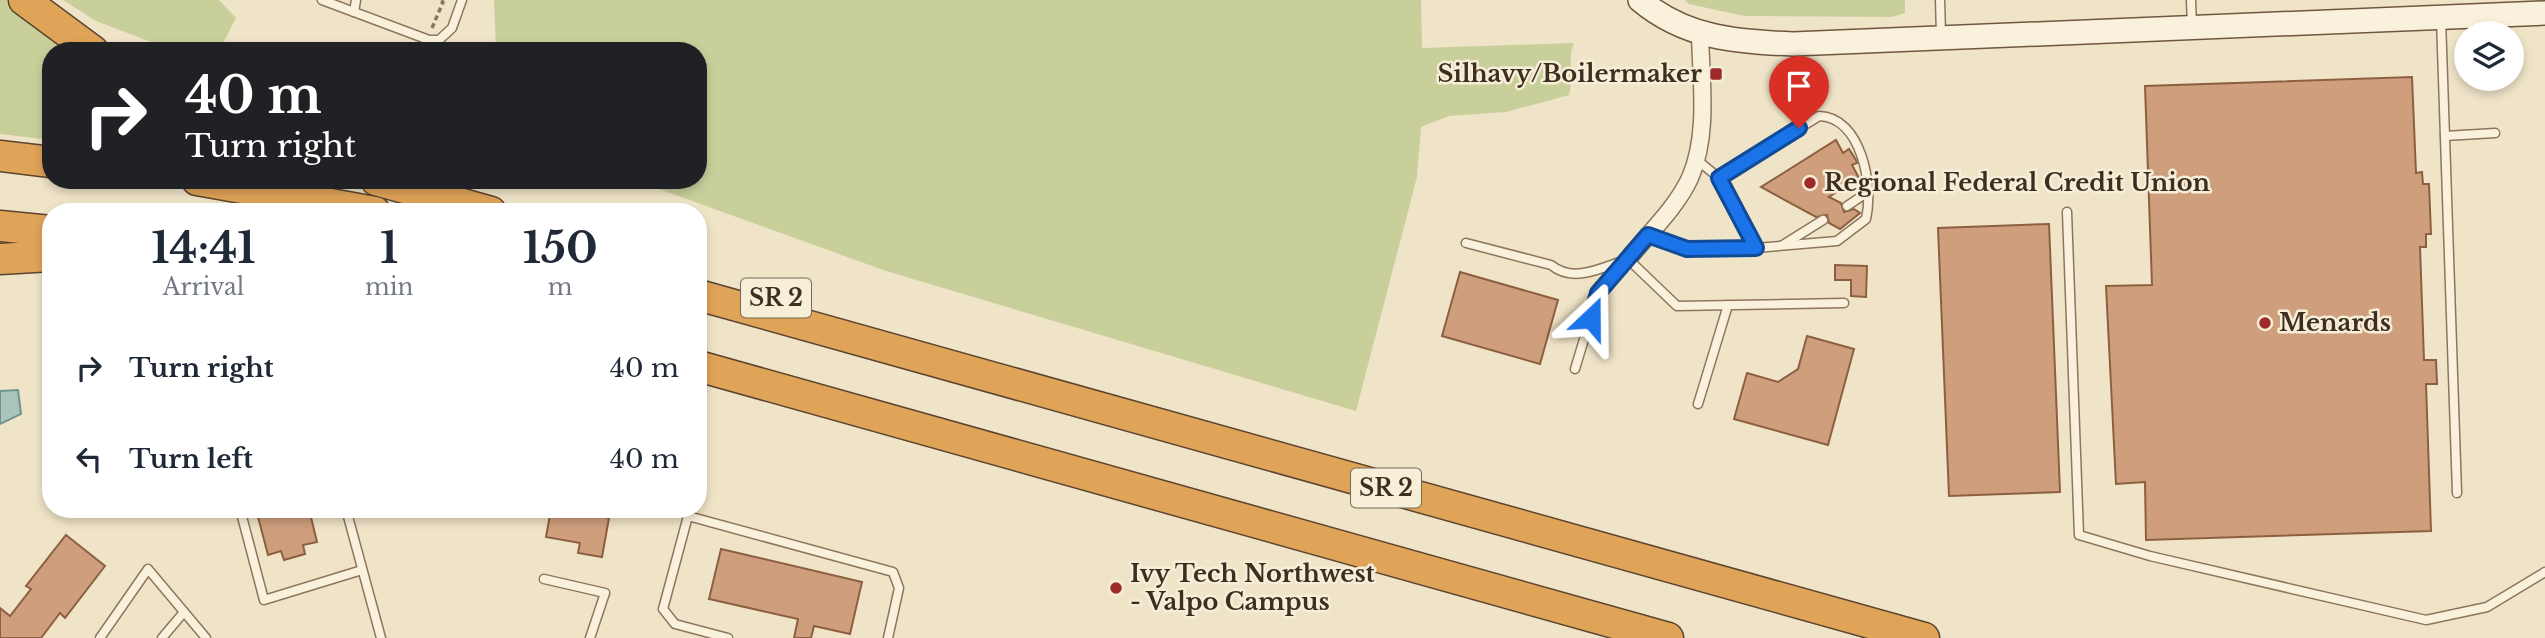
<!DOCTYPE html>
<html lang="en">
<head>
<meta charset="utf-8">
<style>
	:root { --surface:#fff; --page:#f2f2f3; --text:#1f2937; --muted:#747a83 }
	body { margin:0; font-family:"Libre Baskerville",serif; background:var(--page); color:var(--text); height:100vh; display:flex; flex-direction:column; font-size:26px; white-space:nowrap }
	* { box-sizing:border-box; margin:0 }
	p { font-size:23px; color:var(--muted) }
	.icon { flex:none; width:38px; height:38px; fill:none; stroke:currentColor; stroke-width:2; stroke-linecap:round; stroke-linejoin:round }
	.map { position:relative; flex:1; overflow:hidden }
	.details { position:absolute; left:42px; top:203px; width:665px; height:315px; display:flex; flex-direction:column; background:var(--surface); border-radius:28px; box-shadow:0 4px 10px #0003 }
	.details>* { flex:none }
	.banner { position:absolute; left:42px; top:42px; width:665px; height:147px; border-radius:28px; box-shadow:0 4px 10px #0003; background:#202124; color:#fff; overflow:hidden }
	.buttons { position:absolute; left:2454px; top:21px; display:grid; gap:14px }
	.buttons a { display:grid; place-items:center; width:70px; height:70px; border-radius:50%; background:var(--surface); box-shadow:0 4px 10px #0003; font-size:35px }
	.pin { position:absolute; display:grid; place-items:center; width:60px; height:60px; color:#fff; margin:-72px -30px; border-radius:50% 50% 50% 0; rotate:-45deg; box-shadow:0 0 7px #0007 }
	.pin .icon { rotate:45deg }
	.me { position:absolute; width:77px; margin:-38px; rotate:23deg; stroke-linejoin:round; filter:drop-shadow(0 0 5px #0008) }
	.turn { display:flex; align-items:center; gap:24px; height:147px; padding:0 28px; font-size:32px }
	.turn .icon { width:91px; height:91px; stroke-width:2.5 }
	.turn b { display:block; font-size:49px; line-height:60px }
	.eta { display:flex; justify-content:space-evenly; align-items:center; height:119px; text-align:center }
	.eta b { font-size:42px; font-weight:700; line-height:49px }
	ul { padding:0; list-style:none }
	li { display:flex; align-items:center; gap:21px; height:91px; padding:0 28px }
	li div { flex:1 }
	li b { display:block; font-size:26px }
	li em { font-style:normal }
	.map>svg:first-child { display:block }
	.green { fill:#c9cf9b }
	.water { fill:#a9c4bc; stroke:#6f938a; stroke-width:2 }
	.building { fill:#cf9f7d; stroke:#8d5f41; stroke-width:2 }
	.lines { fill:none; stroke-linecap:round; stroke-linejoin:round }
	.lane-casing { stroke:#8d765c; stroke-width:11 }
	.street-casing { stroke:#8d765c; stroke-width:19 }
	.secondary-casing { stroke:#6f573f; stroke-width:26 }
	.highway-casing { stroke:#5b4430; stroke-width:33 }
	.path { stroke:#8d765c; stroke-width:3.5; stroke-dasharray:5 3.5; stroke-linecap:butt }
	.lane { stroke:#faf1dc; stroke-width:8 }
	.street { stroke:#faf1dc; stroke-width:16 }
	.secondary { stroke:#faf1dc; stroke-width:23 }
	.highway { stroke:#e0a458; stroke-width:30 }
	.route-casing { stroke:#114b97; stroke-width:18 }
	.route { stroke:#1a73e8; stroke-width:12 }
	.poi-dot { fill:#9e2a2b; stroke:#f7eed8; stroke-width:2.5 }
	.labels { text-anchor:middle; stroke-width:5; stroke-linejoin:round; paint-order:stroke }
	.shield { fill:#f7eed8; stroke:#756857; stroke-width:2 }
	.shield-label { font-size:23px; font-weight:bold; fill:#3d2e20 }
	.poi-label { font-size:24px; font-weight:bold; fill:#3d2e20; stroke:#f7eed8; text-anchor:start }
</style>
</head>
<body>
<div class="map">
<svg width="2545" height="638" viewBox="0 0 2545 638">
	<rect width="100%" height="100%" fill="#f0e4c8"/>
	<g class="green">
		<path d="M0,0h8l67,51h-24v89l-51,-6z"/>
		<path d="M63,0h156l17,18 -17,33h-44l-79,-30z"/>
		<path d="M494,0h927l1,48 152,-5c-7,17 0,34 -5,52l-63,17 -57,4 -28,11 -4,50 -61,234 -470,-140 -252,-91h64v-129h-202z"/>
		<path d="M1685,0h220v13l-14,4 -147,-1 -55,-12z"/>
	</g>
	<path class="water" d="M18,390l3,24 -21,10v-33z"/>
	<g class="building">
		<path d="M2412,77l4,96 6,-1 1,12h6l2,50h-5v13h-6l4,113h12l1,24h-11l5,147 -285,9 -1,-58 -29,2 -10,-198 46,-1 -7,-199z"/>
		<path d="M1836,140l7,13 6,-4 7,11 1,3 -5,2 7,13 -30,19 12,6 3,9 10,-3 6,4 -20,16 -11,-6 -2,-8 -11,2 -55,-30z"/>
		<path d="M2049,224l11,268 -111,4 -11,-268z"/>
		<path d="M1835,265l32,1 -1,31 -15,-1v-16h-16z"/>
		<path d="M1460,272l98,28 -18,64 -98,-28z"/>
		<path d="M1807,336l47,13 -26,96 -94,-26 13,-46 31,9 20,-13z"/>
		<path d="M270,509h39l8,33 -14,3 2,9 -21,6 -3,-9 -13,4 -10,-38 13,-4z"/>
		<path d="M551,509h27v3l31,6 -7,39 -24,-4 2,-10 -34,-6z"/>
		<path d="M66,535l39,31 -40,52 -5,-5 -19,25h-41v-30l10,8 21,-27 -5,-3z"/>
		<path d="M721,549l141,33 -12,52 -36,-8 -3,12h-17l4,-19 -89,-20z"/>
	</g>
	<g class="lines">
		<defs>
			<g id="lane">
				<path d="M322,0l107,40h10l13,-12 10,-28"/>
				<path d="M1940,0l1,35"/>
				<path d="M2191,0l1,26"/>
				<path d="M354,12l2,-12"/>
				<path d="M2441,19l16,474"/>
				<path d="M2445,136l50,-3"/>
				<path d="M1696,159l23,19 37,70"/>
				<path d="M1847,206l21,-14"/>
				<path d="M2067,212l12,323 71,21 276,64 61,-13 58,-35"/>
				<path d="M1648,235l39,14 69,-1 81,-7 29,-22c8,-34 -5,-102 -47,-103l-100,62"/>
				<path d="M1466,243l85,22c23,19 52,2 77,-6"/>
				<path d="M1783,245l40,-25"/>
				<path d="M1628,259l49,47 167,-3"/>
				<path d="M1575,369l23,-76 28,-32"/>
				<path d="M1698,404l30,-99"/>
				<path d="M240,509l24,91 98,-30"/>
				<path d="M346,509l35,129"/>
				<path d="M544,579l61,14 -15,45"/>
				<path d="M100,638l48,-69 58,69"/>
				<path d="M162,638l22,-26"/>
				<path d="M728,638l-53,-14 -12,-15 25,-93 205,56 6,16 -11,50"/>
			</g>
			<path id="street" d="M1628,259c21,-26 48,-51 62,-81 19,-44 11,-97 10,-144"/>
			<path id="secondary" d="M1640,0c45,38 97,42 153,44l752,-31"/>
			<g id="highway">
				<path d="M24,0l69,51"/>
				<path d="M0,156l51,6"/>
				<path d="M197,180l178,32"/>
				<path d="M376,180l115,32"/>
				<path d="M0,226l51,5"/>
				<path d="M0,259l51,-3"/>
				<path d="M698,295l1226,343"/>
				<path d="M698,366l970,272"/>
			</g>
		</defs>
		<use href="#lane" class="lane-casing"/>
		<use href="#street" class="street-casing"/>
		<use href="#secondary" class="secondary-casing"/>
		<use href="#highway" class="highway-casing"/>
		<path class="path" d="M432,28l11,-26 -5,-2"/>
		<use href="#lane" class="lane"/>
		<use href="#street" class="street"/>
		<use href="#secondary" class="secondary"/>
		<use href="#highway" class="highway"/>
	</g>
	<g class="lines">
		<defs>
			<path id="route" d="M1591,318l7,-25 50,-58 39,14 69,-1 -37,-70 80,-50"/>
		</defs>
		<use href="#route" class="route-casing"/>
		<use href="#route" class="route"/>
	</g>
	<g class="poi-dot">
		<rect x="1709" y="67" width="14" height="14" rx="3.5"/>
		<circle cx="1810" cy="183" r="7"/>
		<circle cx="2265" cy="323" r="7"/>
		<circle cx="1116" cy="588" r="7"/>
	</g>
	<g class="labels">
		<g class="shield">
			<rect x="741" y="278.5" width="70" height="39" rx="5"/>
			<rect x="1351" y="468.5" width="70" height="39" rx="5"/>
		</g>
		<g class="shield-label">
			<text x="776" y="306">SR 2</text>
			<text x="1386" y="496">SR 2</text>
		</g>
		<g class="poi-label">
			<text x="1702" y="82" text-anchor="end">Silhavy/Boilermaker</text>
			<text x="1824" y="191">Regional Federal Credit Union</text>
			<text x="2279" y="331">Menards</text>
			<text x="1130" y="582">Ivy Tech Northwest<tspan x="1130" dy="28">- Valpo Campus</tspan></text>
		</g>
	</g>
</svg>
<div class="buttons">
<a><svg class="icon" aria-label="layers" viewBox="0 0 24 24"><path d="M12 4l9 5-9 5-9-5zM3 14l9 5 9-5"/></svg></a>
</div>
<div class="pin" style="left:1799px;top:128px;background:#d93025"><svg class="icon" aria-label="arrive" viewBox="0 0 24 24"><path d="M6 21V4h12l-3 4 3 4H6"/></svg></div>
<svg class="me" style="left:1591px;top:318px" viewBox="-20 -20 40 40"><path d="M0-17L14 15 0 8-14 15z" fill="#1a73e8" stroke="#fff" stroke-width="4"/></svg>
<div class="banner">
<div class="turn"><svg class="icon" aria-label="right" viewBox="0 0 24 24"><path d="M7 20v-9h11M14 6l5 5-5 5"/></svg><div><b>40 m</b>Turn right</div></div>
</div>
<section class="details">
<div class="eta">
<div><b>14:41</b><p>Arrival</p></div>
<div><b>1</b><p>min</p></div>
<div><b>150</b><p>m</p></div>
</div>
<ul>
<li><svg class="icon" aria-label="right" viewBox="0 0 24 24"><path d="M7 20v-9h11M14 6l5 5-5 5"/></svg><div><b>Turn right</b></div><em>40 m</em></li>
<li><svg class="icon" aria-label="left" viewBox="0 0 24 24"><path d="M17 20v-9H6M10 6l-5 5 5 5"/></svg><div><b>Turn left</b></div><em>40 m</em></li>
</ul>
</section>
</div>
</body>
</html>
